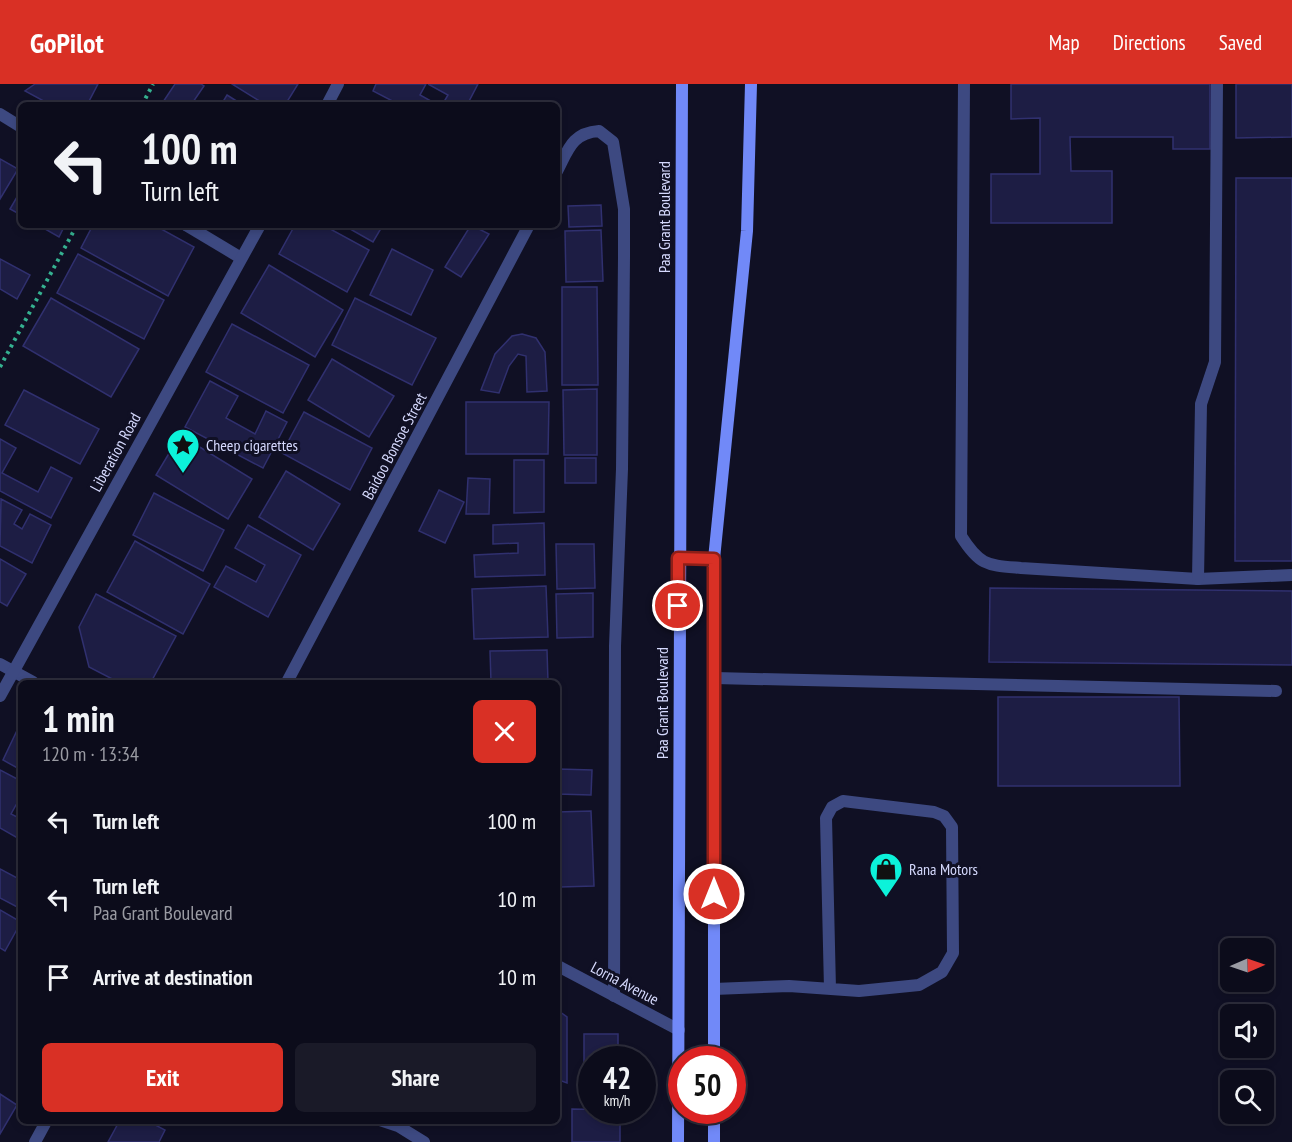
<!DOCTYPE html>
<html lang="en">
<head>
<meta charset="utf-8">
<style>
	:root { --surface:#0c0c1b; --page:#1a1a28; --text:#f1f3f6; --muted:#9a9ba3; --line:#2c2c3a; --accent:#d93025 }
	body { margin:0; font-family:"PT Sans Narrow",sans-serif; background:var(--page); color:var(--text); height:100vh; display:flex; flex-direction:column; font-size:22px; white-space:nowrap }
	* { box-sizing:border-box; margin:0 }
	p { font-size:20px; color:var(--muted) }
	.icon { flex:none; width:33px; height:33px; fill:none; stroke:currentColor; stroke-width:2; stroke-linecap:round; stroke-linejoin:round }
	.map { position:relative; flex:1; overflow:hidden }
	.drawer { position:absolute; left:18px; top:596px; width:542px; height:444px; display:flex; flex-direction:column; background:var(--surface); border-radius:9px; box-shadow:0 3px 9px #0003,0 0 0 2px var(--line) }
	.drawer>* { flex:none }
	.guide { position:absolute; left:18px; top:18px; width:542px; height:126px; border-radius:9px; box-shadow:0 3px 9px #0003,0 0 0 2px var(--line); background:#0c0c1b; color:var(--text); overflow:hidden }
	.needle { width:39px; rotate:88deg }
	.controls { position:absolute; left:1220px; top:854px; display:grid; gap:12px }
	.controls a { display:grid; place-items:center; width:54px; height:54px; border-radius:9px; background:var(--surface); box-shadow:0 3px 9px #0003,0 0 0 2px var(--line); font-size:30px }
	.speed { position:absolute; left:578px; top:962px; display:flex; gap:12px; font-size:30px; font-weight:700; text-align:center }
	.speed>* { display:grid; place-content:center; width:78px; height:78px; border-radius:50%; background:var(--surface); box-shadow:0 3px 9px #0003,0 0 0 2px var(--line); line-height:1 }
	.speed small { font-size:15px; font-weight:400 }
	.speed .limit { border:9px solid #d22; background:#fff; color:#111 }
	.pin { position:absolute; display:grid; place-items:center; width:51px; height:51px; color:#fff; margin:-26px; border:3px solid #fff; border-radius:50%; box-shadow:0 2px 6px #0007 }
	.me { position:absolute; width:66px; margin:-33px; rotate:0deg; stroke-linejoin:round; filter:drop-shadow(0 0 4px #0008) }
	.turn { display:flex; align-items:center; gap:21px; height:126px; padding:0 24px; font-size:27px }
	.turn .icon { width:78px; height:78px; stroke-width:2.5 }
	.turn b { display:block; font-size:42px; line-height:51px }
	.round { display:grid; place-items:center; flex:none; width:63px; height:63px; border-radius:9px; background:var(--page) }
	.summary { display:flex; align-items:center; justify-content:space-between; height:102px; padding:0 24px }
	h1 { font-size:36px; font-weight:700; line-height:45px }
	.primary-button { display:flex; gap:12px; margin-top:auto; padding:12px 24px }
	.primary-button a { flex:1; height:69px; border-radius:9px; background:var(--accent); color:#fff; font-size:24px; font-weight:700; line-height:69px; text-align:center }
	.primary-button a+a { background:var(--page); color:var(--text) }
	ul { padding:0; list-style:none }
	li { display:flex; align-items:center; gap:18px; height:78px; padding:0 24px }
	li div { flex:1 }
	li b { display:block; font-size:22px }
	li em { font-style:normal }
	header { display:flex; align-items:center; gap:36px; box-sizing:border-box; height:84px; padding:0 30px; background:var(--accent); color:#fff }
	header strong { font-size:28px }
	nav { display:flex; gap:33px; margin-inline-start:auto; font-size:21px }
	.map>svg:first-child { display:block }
	.building { fill:#1d1d44; stroke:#30306f; stroke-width:1.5 }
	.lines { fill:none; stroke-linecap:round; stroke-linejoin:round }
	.path { stroke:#35b190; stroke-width:4; stroke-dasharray:3 4.5; stroke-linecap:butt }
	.service { stroke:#3d4981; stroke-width:12 }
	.minor { stroke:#3d4981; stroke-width:12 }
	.secondary { stroke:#7189f8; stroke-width:12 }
	.route-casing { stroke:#8d1f18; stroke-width:15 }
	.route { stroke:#d93025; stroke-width:10 }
	.labels { text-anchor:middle; stroke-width:6; stroke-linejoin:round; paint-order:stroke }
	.street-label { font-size:16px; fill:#d5d9fd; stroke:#101024 }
	.poi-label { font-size:16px; fill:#d5d9fd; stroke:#101024; text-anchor:start }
</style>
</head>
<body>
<header>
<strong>GoPilot</strong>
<nav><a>Map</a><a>Directions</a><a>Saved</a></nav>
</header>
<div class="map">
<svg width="1292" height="1058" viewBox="0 0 1292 1058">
	<rect width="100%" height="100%" fill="#101024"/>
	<g class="building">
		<path d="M35,0h63l-11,21h-36l-26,-14z"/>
		<path d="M175,0h26l3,2 -13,19h-30z"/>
		<path d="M232,0h66l-13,21h-19z"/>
		<path d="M376,0h50l-6,11 18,10h-38l-27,-14z"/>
		<path d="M428,0h50l-11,21h-25l6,-10z"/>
		<path d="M1011,0h199v65h-37v-12h-103l1,34h41v52h-121v-49h49v-56l-29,1z"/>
		<path d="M1236,0h56v53l-56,1z"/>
		<path d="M227,11l16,10h-22z"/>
		<path d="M0,75l18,10 -18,30z"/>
		<path d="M1236,94h56v383h-57z"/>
		<path d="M21,106v25l-11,-6z"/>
		<path d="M601,121l1,21 -33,1 -1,-21z"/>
		<path d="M38,141h27l-6,12z"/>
		<path d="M93,141h61l40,22 -26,49 -87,-48z"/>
		<path d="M295,141h28l46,25 -22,42 -68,-38z"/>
		<path d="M343,141h40l-10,17z"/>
		<path d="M471,141l18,9 -28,43 -16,-10z"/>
		<path d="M601,146l2,51 -37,1 -1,-51z"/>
		<path d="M392,165l41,21 -22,45 -41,-20z"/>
		<path d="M78,170l86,46 -20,39 -87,-46z"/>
		<path d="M0,175l30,16 -13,24 -17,-10z"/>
		<path d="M269,181l74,45 -28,47 -74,-44z"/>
		<path d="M562,203h35l1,98h-36z"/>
		<path d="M51,214l88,51 -28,48 -88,-51z"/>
		<path d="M355,214l81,40 -24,47 -80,-40z"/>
		<path d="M232,240l77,41 -26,48 -77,-41z"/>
		<path d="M522,250l14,4 9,14 2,39 -20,1 -1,-36 -8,-2 -9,12 -10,27 -18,-3 14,-36 17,-18z"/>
		<path d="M332,275l62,37 -25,41 -61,-37z"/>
		<path d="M210,297l28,15 -12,22 29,16 11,-23 21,11 -24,46 -78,-41z"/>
		<path d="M597,305v66h-33l-1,-65z"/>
		<path d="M24,306l75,39 -19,35 -75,-39z"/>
		<path d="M466,318h83l-1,52h-82z"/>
		<path d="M304,328l68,36 -22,42 -68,-37z"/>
		<path d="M180,351l72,44 -24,40 -72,-44z"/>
		<path d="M0,355l16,9 -14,25 36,19 13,-25 21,11 -21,40 -51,-27z"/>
		<rect x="565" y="374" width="31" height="25"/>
		<path d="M514,376h30v52l-30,1z"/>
		<path d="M286,387l54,33 -27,46 -54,-33z"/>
		<path d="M468,394l22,1 -1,35h-23z"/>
		<path d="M439,406l25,12 -19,41 -26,-12z"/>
		<path d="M154,409l70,37 -21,41 -70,-36z"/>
		<path d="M1,415l21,11 -8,14 8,5 8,-15 21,11 -19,38 -32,-17z"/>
		<path d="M544,439l1,52 -70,2 -1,-22 44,-2v-10l-25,1v-19z"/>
		<path d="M248,441l53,30 -33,62 -54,-30 12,-21 30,16 9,-17 -30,-17z"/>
		<path d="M135,457l75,43 -27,50 -76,-42z"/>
		<path d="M556,460h38l1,44 -38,1z"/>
		<path d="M0,475l26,15 -19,32 -7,-4z"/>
		<path d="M546,502l2,51 -74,2 -2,-50z"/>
		<path d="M990,504l302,3v74l-303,-3z"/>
		<path d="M593,509v44l-36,1 -1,-44z"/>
		<path d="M96,510l80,42 -25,46h-33l-29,-15 -10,-40z"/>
		<path d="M547,566l1,32h-57l-1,-31z"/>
		<path d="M998,613h181l1,89h-182z"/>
		<path d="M21,638v48l-18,-10z"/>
		<path d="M558,685l34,1 -1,25 -34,-1z"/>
		<path d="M0,686l21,11v26l-5,-2 -5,9 10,5v21l-21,-12z"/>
		<path d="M591,727l3,75 -34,1 -3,-75z"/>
		<path d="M0,785l17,9 4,-9v40l-21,-11z"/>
		<path d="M0,826l21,12 -16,29 -5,-3z"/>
		<path d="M556,925l11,8v66l-11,-4z"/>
		<path d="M584,950h34v25h-27v42h-7z"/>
		<path d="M0,1010l17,11 -17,29z"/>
		<path d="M572,1025l48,1v32h-48z"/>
		<path d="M120,1036h26l19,10 -6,12h-51z"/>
	</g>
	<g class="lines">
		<g class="path">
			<path d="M142,21l11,-21"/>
			<path d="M0,283l77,-142"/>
		</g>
		<g class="service">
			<path d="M964,0l-3,452c19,30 26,29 60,32l177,11 94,-4"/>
			<path d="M1198,495l3,-175 14,-42 2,-278"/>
			<path d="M715,594l561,13"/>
			<path d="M714,905l75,-3 70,5 60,-6 23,-13 11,-19 -1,-126 -8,-11 -10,-4 -91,-11 -11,6 -6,11 4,171"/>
		</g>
		<g class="minor">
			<path d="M327,21l11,-21"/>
			<path d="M0,30l21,13"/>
			<path d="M556,89c12,-22 15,-40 43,-42l14,11 11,67v48l-2,212 -7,177 -1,350"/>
			<path d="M186,141l55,33"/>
			<path d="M0,580l33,18"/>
			<path d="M287,598l242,-457"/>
			<path d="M0,612l260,-471"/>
			<path d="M556,881l123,65"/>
			<path d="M380,1036l18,6 26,16"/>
			<path d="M35,1058l12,-22"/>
		</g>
		<g class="secondary">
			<path d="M678,474l36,1"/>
			<path d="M714,975v-500l33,-328 4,-147"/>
			<path d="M678,1058l4,-1058"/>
			<path d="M714,1058v-32"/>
		</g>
	</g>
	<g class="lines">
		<defs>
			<path id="route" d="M678,522v-48l36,1v335"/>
		</defs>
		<use href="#route" class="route-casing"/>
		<use href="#route" class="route"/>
	</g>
	<defs>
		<symbol id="sight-pin" viewBox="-11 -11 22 30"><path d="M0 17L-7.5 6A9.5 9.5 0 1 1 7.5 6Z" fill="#0cf2da" stroke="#101024"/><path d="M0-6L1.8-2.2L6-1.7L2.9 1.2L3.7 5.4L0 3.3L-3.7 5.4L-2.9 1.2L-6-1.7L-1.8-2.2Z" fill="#111"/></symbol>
		<symbol id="shop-pin" viewBox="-11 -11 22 30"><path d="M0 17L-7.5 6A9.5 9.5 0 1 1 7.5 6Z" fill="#0cf2da" stroke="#101024"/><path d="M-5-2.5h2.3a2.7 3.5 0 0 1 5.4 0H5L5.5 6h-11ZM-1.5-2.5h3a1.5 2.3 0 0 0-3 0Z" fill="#111"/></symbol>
	</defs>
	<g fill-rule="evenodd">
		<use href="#sight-pin" x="164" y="342" width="38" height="52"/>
		<use href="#shop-pin" x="867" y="766" width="38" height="52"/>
	</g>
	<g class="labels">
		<g class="street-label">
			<text transform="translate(664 133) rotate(-90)" y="6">Paa Grant Boulevard</text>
			<text transform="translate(394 362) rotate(-62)" y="6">Baidoo Bonsoe Street</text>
			<text transform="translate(115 368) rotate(-61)" y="6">Liberation Road</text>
			<text transform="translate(662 619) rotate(-90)" y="6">Paa Grant Boulevard</text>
			<text transform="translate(625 899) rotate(28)" y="6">Lorna Avenue</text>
		</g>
		<g class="poi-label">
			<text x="206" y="367">Cheep cigarettes</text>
			<text x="909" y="791">Rana Motors</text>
		</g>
	</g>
</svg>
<div class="controls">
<a><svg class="needle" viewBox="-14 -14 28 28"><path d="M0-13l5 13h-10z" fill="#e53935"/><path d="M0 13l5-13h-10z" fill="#9a9ba3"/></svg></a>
<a><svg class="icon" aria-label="sound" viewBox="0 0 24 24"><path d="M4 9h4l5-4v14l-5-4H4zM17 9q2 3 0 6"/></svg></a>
<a><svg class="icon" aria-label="search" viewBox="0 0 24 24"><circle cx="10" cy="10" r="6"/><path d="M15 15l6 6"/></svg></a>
</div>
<div class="speed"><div>42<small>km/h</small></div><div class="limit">50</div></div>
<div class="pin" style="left:678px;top:522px;background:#d93025"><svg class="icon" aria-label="arrive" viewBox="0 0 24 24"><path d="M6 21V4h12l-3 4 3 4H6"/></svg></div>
<svg class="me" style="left:714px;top:810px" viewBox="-20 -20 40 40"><circle r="17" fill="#d93025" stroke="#fff" stroke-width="3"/><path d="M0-11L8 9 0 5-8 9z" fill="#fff"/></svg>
<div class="guide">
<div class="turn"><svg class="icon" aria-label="left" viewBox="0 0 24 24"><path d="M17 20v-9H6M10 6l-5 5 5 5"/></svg><div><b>100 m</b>Turn left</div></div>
</div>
<section class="drawer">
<div class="summary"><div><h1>1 min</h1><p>120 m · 13:34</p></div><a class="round" style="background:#d93025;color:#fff"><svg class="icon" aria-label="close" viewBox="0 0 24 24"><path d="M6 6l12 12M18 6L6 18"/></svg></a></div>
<ul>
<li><svg class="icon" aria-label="left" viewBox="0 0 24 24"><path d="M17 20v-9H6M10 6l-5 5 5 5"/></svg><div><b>Turn left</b></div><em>100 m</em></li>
<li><svg class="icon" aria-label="left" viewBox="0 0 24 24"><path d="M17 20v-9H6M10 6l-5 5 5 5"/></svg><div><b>Turn left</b><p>Paa Grant Boulevard</p></div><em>10 m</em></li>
<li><svg class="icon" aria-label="arrive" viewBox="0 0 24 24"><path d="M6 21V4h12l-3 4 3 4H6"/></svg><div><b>Arrive at destination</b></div><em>10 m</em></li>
</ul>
<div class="primary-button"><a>Exit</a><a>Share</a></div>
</section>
</div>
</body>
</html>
